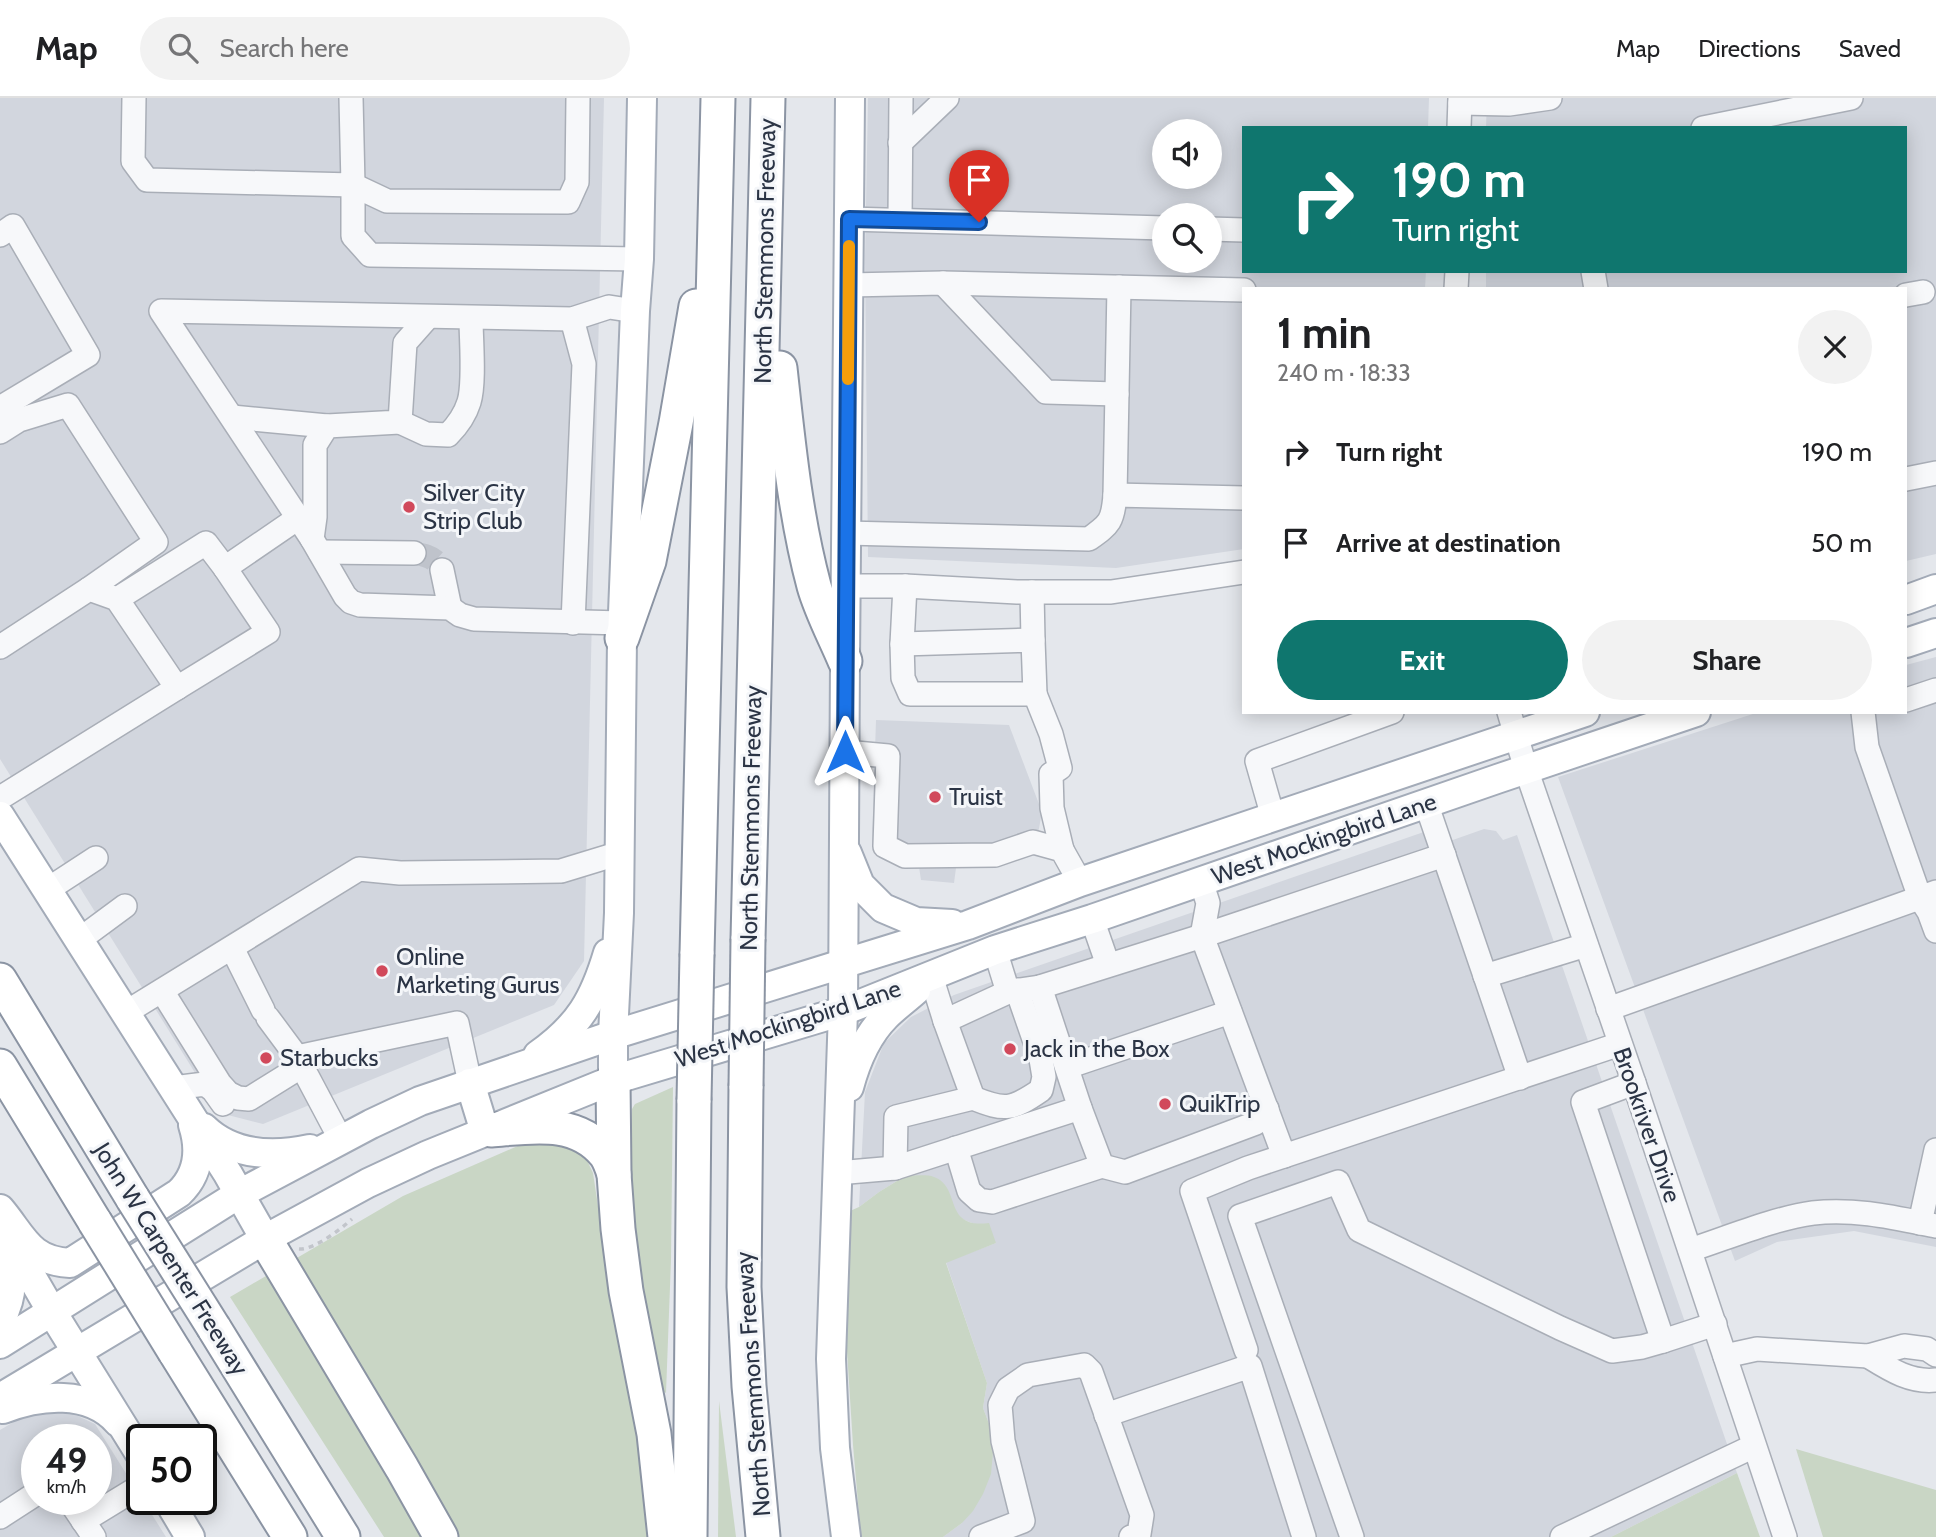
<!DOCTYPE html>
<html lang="en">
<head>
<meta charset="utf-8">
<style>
	:root { --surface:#fff; --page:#f2f2f2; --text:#202124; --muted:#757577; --line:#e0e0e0; --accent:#0f766e }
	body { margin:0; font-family:Cabin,sans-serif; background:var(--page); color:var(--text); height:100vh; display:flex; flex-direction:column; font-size:26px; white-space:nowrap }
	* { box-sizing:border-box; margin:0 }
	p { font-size:23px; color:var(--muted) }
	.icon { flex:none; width:38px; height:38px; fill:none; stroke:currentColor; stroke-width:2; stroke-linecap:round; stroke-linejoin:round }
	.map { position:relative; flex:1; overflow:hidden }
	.side { position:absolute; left:1242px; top:189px; width:665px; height:427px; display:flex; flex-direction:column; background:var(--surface); border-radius:0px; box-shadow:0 4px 18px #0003 }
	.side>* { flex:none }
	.hud { position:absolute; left:1242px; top:28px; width:665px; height:147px; border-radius:0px; box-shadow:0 4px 18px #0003; background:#0f766e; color:#fff; overflow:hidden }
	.tools { position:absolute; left:1152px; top:21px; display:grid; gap:14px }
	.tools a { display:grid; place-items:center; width:70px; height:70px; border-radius:50%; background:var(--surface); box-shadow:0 4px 18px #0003; font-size:35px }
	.speed { position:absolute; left:21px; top:1326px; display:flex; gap:14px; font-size:35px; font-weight:700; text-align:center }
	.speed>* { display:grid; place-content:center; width:91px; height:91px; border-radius:50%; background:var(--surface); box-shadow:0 4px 18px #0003; line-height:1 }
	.speed small { font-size:18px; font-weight:400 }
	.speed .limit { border:4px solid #111; border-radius:10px; background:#fff; color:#111 }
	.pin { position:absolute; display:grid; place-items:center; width:60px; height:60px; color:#fff; margin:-72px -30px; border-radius:50% 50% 50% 0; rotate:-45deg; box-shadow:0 0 7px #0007 }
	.pin .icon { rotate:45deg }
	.me { position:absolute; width:77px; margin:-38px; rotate:0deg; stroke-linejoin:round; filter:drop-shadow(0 0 5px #0008) }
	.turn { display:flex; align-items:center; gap:24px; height:147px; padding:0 35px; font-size:32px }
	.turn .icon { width:91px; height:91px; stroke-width:2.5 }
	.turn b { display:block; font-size:49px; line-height:60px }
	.round { display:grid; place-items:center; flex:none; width:74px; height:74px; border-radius:37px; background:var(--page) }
	.overview { display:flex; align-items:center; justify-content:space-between; height:119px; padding:0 35px }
	h1 { font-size:42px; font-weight:700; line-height:52px }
	.primary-button { display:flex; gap:14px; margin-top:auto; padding:14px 35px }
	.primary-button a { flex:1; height:80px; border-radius:42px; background:var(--accent); color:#fff; font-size:28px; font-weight:700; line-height:80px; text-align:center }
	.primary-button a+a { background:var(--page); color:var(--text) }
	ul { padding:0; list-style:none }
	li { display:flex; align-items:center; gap:21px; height:91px; padding:0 35px }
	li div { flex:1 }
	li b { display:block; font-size:26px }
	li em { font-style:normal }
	header { display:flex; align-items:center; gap:42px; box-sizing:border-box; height:98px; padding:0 35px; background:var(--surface); border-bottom:2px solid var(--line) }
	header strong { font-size:33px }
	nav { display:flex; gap:38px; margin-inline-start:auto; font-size:24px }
	.search { width:490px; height:63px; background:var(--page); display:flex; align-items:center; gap:18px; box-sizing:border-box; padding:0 24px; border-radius:38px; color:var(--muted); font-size:26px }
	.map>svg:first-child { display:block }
	.built { fill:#d2d6de; fill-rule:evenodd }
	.green { fill:#c9d6c5 }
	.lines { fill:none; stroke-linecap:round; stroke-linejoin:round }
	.minor-tunnel { stroke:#bfc3cb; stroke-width:23; stroke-dasharray:23 11; stroke-linecap:butt }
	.minor-casing { stroke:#a9aeb7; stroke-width:26 }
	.major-casing { stroke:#a3abb8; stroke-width:32 }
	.highway-casing { stroke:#8b94a3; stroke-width:37 }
	.path { stroke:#c2c5cb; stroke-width:3.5; stroke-dasharray:5 5; stroke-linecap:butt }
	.minor { stroke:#f7f8fa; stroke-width:23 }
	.major { stroke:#fff; stroke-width:28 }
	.highway { stroke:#fff; stroke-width:33 }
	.highway-bridge-casing { stroke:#8b94a3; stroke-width:37; stroke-linecap:butt }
	.highway-bridge { stroke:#fff; stroke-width:33 }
	.route-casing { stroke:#114b97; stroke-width:18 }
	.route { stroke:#1a73e8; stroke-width:12 }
	.slow { stroke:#f59e0b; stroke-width:12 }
	.poi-dot { fill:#d1495b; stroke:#f4f6f9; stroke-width:2.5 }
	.labels { text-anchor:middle; stroke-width:6; stroke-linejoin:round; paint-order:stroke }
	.street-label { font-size:24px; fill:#2b3445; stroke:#f4f6f9 }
	.poi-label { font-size:24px; fill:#2b3445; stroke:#f4f6f9; text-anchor:start }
</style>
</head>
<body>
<header>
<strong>Map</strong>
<div class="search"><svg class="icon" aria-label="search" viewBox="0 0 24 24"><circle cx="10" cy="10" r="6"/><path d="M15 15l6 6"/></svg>Search here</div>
<nav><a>Map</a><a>Directions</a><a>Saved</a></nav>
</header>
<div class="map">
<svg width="1936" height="1439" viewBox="0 0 1936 1439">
	<rect width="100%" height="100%" fill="#e4e7ec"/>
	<g class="built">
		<path d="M0,0h604l-20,863 -30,44 -291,119 -43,-11 -220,-354z"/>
		<path d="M868,0h561l-1,30h-184v143h182l-1,18h-181v260l-128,19 -248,-11 -3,-299zM1164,33h45v46h-45zM1164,117h45v46h-45z"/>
		<path d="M1487,0h449v456l-30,7v-272h-420v-18h420v-143h-420z"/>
		<path d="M1936,559v590l-82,-16 -77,11 -42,19 -177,-484 201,-65h147v-47z"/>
		<path d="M876,622l133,5 33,87 -7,38 -59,16 -20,2 -2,15 -33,-3 -2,-13 -24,-2 -13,-6 -10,-16z"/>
		<path d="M1444,727l6,16 34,-12 12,2 7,9 14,-5 220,638 -126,64h-668l19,-14 29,-94 -8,-21 4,-25 -41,-121 50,-19 -19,-18 -15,-6 -7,-8 -6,-18 -44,-17 -26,16 -20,15 6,-115 19,-49 27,-26 43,-22z"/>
		<path d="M67,1313l28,13 71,113h-166v-107l31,-18zM37,1342h59v60h-59z"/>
	</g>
	<g class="green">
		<path d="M673,989l-2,173 -5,133 -7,-5 -17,-64 -14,-166 4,-49 3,-5z"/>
		<path d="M553,1041l31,15 9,19 20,132 34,176v56h-263l-154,-240 173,-101 126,-55z"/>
		<path d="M905,1078c9,0 21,-2 29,1 28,10 8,52 55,46l7,20 -50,20 41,120 -4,25 8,21 2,23 -2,22 -8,20 -10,17 -11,12 -19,14h-82l-8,-92 -8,-125 5,-109 9,-4 20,-15z"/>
		<path d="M719,1303l17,136h-18z"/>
		<path d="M1796,1351l140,41v47h-113z"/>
		<path d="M1737,1375l23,64h-149z"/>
	</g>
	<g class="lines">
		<path class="minor-tunnel" d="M414,455c14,3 21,4 28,17"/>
		<defs>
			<g id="minor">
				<path d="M134,0l-1,63 14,19 206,5 -2,-87"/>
				<path d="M578,0l-1,84 -9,20 -181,-1 -34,-16v51l17,19 269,4"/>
				<path d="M1460,5l49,1 41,-6"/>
				<path d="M1459,30l1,-30"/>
				<path d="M1703,30l148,-30"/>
				<path d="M900,45l47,-45"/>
				<path d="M849,121l315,9"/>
				<path d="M900,121l1,-121"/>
				<path d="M1209,131l35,1"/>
				<path d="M0,137l13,-9 75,129 -88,53"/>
				<path d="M1593,173l3,18"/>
				<path d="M943,185l103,109 71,2"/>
				<path d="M849,187l94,-2 301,7"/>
				<path d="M1456,191l1,-18"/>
				<path d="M1906,197l17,-3"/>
				<path d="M572,221l12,45 -11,259"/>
				<path d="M232,319l95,9"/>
				<path d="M400,324l26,12 22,1c9,-9 17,-20 21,-33 6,-20 2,-62 2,-84"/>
				<path d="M0,334l19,-12 49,-15 88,137 -67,47"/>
				<path d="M1906,381l30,-6"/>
				<path d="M1115,397l4,-208"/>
				<path d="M846,435l243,6c21,-15 24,-18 26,-44l129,3"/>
				<path d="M312,441l3,-22v-72l12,-19 73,-4 5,-79 23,-26"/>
				<path d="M320,454l94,1"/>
				<path d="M442,472l8,38"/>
				<path d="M845,488h60l112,6h94l133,-20"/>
				<path d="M905,488l-3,58 1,34 7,16h125l16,40 9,34 -9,6 1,34 10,42"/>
				<path d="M1032,494l1,48"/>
				<path d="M117,501l89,-56 19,25 73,-50"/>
				<path d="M622,525l-148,-4 -14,-4 -10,-7 -90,-3 -9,-3 -6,-6 -33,-57 -151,-228 411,8 37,-12 26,4"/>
				<path d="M902,546l131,-4 2,54"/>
				<path d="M0,549l89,-58 28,10 60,89 -177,110"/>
				<path d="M177,590l91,-56 -43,-64"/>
				<path d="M1906,602l30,-10"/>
				<path d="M1509,614l17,57 108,314 151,454"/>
				<path d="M1863,614l4,35 53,151 9,14 7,19"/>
				<path d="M845,654l43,4 -3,90 20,10 90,-1 38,-13 29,8 18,32"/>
				<path d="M1426,705l94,275"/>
				<path d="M1273,719l-16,-56 135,-49"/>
				<path d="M1201,783l7,22 -6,33 82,220"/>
				<path d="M47,792l49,-32"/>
				<path d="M1092,821l16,46"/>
				<path d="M79,842l46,-34"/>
				<path d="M232,850l31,62"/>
				<path d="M1485,878l101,-31"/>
				<path d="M1040,889l162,-51 242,-81"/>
				<path d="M162,893l58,93 8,9 10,5 11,1 53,-33"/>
				<path d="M1608,911l328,-117"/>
				<path d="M125,915l234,-144 41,4 161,-2 59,-18"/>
				<path d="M268,920l29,39"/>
				<path d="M945,923l63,-29 -13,-42"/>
				<path d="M1067,969l163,-55"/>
				<path d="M1634,985l-51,19 80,239 52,-17"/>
				<path d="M173,990l32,-4 8,6 10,14"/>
				<path d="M973,1000c32,13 39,12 68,-8l3,-13 -3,-18 -24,-69"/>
				<path d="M1080,1010l22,58 23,6 131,-49 11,-14"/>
				<path d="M341,1042l-44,-83 160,-34 13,60"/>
				<path d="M956,1050l13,43 10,9 13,2 110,-36"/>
				<path d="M895,1070l1,-51 77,-19 -28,-77 -14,-45"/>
				<path d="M837,1075l58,-5 185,-60 -40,-121 -32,5"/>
				<path d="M1920,1125l16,-73"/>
				<path d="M1690,1152c37,-12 85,-32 123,-37 42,-5 83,5 123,13"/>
				<path d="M1246,1252l-54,-159 56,-23 372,-124"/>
				<path d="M1725,1258l32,-7 111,7 36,-10 23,3 9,6"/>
				<path d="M1868,1258c21,13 42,27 68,24"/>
				<path d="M1106,1317l144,-49 54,171"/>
				<path d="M69,1402l25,37"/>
				<path d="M0,1419l37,-24"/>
				<path d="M83,1423l59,-36"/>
				<path d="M981,1439l42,-16 -20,-80 -3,-36 8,-16 20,-14 56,-10 7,7 51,143 -3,19 -8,3"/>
				<path d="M1352,1439l-112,-321 98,-34 21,48 201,98 52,23 30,-4 21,-6"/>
				<path d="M1562,1439l192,-91"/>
			</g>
			<g id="major">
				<path d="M1906,502l30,-11"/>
				<path d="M1906,545l30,-10"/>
				<path d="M0,718l228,358 37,65"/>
				<path d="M847,755l13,32 23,23 33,14 36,2"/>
				<path d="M538,957c41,-29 56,-55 70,-102"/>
				<path d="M613,982v-45l6,-122 3,-275 13,-327 4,-52 3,-161"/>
				<path d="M470,985l15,49"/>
				<path d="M849,989c7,-26 17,-51 37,-71 9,-9 20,-17 30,-26"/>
				<path d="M204,1030c29,28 68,29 106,21"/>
				<path d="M0,1111c23,27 29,52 70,54l109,-70c20,-19 22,-43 14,-68"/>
				<path d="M9,1140l43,74 90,145"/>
				<path d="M0,1145c12,30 16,48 0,78"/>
				<path d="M0,1246l239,-150 132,-70 49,-23 193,-66 355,-110 112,-43 505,-170"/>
				<path d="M0,1300l265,-159 103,-56 60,-28 185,-75 230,-69 152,-61 97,-31 405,-140 199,-67"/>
				<path d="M3,1311c36,-14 86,-20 115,13"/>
				<path d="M168,1402l22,37"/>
				<path d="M846,1439l-11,-89 -4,-89 12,-348 2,-350 5,-563"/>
			</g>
			<g id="highway">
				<path d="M780,270c8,73 15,147 34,218 7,25 21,51 31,75"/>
				<path d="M622,540l27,-77 27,-138 20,-117"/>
				<path d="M748,841l20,-841"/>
				<path d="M697,856l21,-856"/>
				<path d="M0,882l133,219"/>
				<path d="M0,968l95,156"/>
				<path d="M613,982l1,94 4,55 8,62 28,143 11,103"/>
				<path d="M746,988l-2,201 5,99 14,151"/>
				<path d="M491,1032c40,-3 85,-12 114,24 4,5 7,14 9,20"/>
				<path d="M265,1141l137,229 39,69"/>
				<path d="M214,1230l129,209"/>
				<path d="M175,1254l115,185"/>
				<path d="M690,1439l4,-437"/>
			</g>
		</defs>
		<use href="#minor" class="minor-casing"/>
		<use href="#major" class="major-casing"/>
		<use href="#highway" class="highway-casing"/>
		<path class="path" d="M299,1151c15,1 42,-20 53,-30"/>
		<use href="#minor" class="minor"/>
		<use href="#major" class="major"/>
		<use href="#highway" class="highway"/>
		<defs>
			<g id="highway-bridge">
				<path d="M746,988l2,-147"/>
				<path d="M694,1002l3,-146"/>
				<path d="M133,1101l81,129"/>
				<path d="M95,1124l80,130"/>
			</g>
		</defs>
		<use href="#highway-bridge" class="highway-bridge-casing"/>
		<use href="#highway-bridge" class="highway-bridge"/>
	</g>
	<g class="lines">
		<defs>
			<path id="route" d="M845,654l4,-533 130,3"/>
		</defs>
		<use href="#route" class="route-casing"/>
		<use href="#route" class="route"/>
		<path class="slow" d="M848,281l1,-133"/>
	</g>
	<g class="poi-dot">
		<circle cx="409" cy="409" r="7"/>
		<circle cx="935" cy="699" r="7"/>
		<circle cx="382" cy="873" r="7"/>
		<circle cx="1010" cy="951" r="7"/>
		<circle cx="266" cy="960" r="7"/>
		<circle cx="1165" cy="1006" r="7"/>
	</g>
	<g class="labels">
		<g class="street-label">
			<text transform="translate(765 153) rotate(-89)" y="8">North Stemmons Freeway</text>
			<text transform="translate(751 720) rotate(-89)" y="8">North Stemmons Freeway</text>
			<text transform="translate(1324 741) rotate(-19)" y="8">West Mockingbird Lane</text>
			<text transform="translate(788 926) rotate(-18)" y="8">West Mockingbird Lane</text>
			<text transform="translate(1647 1027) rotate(71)" y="8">Brookriver Drive</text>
			<text transform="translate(171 1161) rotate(58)" y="8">John W Carpenter Freeway</text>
			<text transform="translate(753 1286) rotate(-94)" y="8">North Stemmons Freeway</text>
		</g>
		<g class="poi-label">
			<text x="423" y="403">Silver City<tspan x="423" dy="28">Strip Club</tspan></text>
			<text x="949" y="707">Truist</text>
			<text x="396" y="867">Online<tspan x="396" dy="28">Marketing Gurus</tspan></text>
			<text x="1024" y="959">Jack in the Box</text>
			<text x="280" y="968">Starbucks</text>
			<text x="1179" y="1014">QuikTrip</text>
		</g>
	</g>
</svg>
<div class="tools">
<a><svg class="icon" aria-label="sound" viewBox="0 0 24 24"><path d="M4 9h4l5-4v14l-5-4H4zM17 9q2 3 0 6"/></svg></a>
<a><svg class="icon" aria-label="search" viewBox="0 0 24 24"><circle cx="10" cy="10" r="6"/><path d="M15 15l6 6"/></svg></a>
</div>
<div class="speed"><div>49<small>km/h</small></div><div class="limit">50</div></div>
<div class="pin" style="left:979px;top:124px;background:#d93025"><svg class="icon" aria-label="arrive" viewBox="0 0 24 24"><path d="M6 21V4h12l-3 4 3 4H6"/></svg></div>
<svg class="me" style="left:845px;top:654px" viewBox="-20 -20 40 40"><path d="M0-17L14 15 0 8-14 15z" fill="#1a73e8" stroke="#fff" stroke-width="4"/></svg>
<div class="hud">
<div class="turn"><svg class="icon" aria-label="right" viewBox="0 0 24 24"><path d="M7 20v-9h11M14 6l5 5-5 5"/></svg><div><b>190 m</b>Turn right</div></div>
</div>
<section class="side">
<div class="overview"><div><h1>1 min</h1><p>240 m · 18:33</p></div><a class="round"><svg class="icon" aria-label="close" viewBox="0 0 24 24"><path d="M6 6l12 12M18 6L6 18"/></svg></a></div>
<ul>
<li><svg class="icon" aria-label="right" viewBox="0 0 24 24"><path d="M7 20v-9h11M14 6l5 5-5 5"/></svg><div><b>Turn right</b></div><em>190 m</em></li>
<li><svg class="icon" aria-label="arrive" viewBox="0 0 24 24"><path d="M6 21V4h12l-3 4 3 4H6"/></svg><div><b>Arrive at destination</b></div><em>50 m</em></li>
</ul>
<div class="primary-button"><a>Exit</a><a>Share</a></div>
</section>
</div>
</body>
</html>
